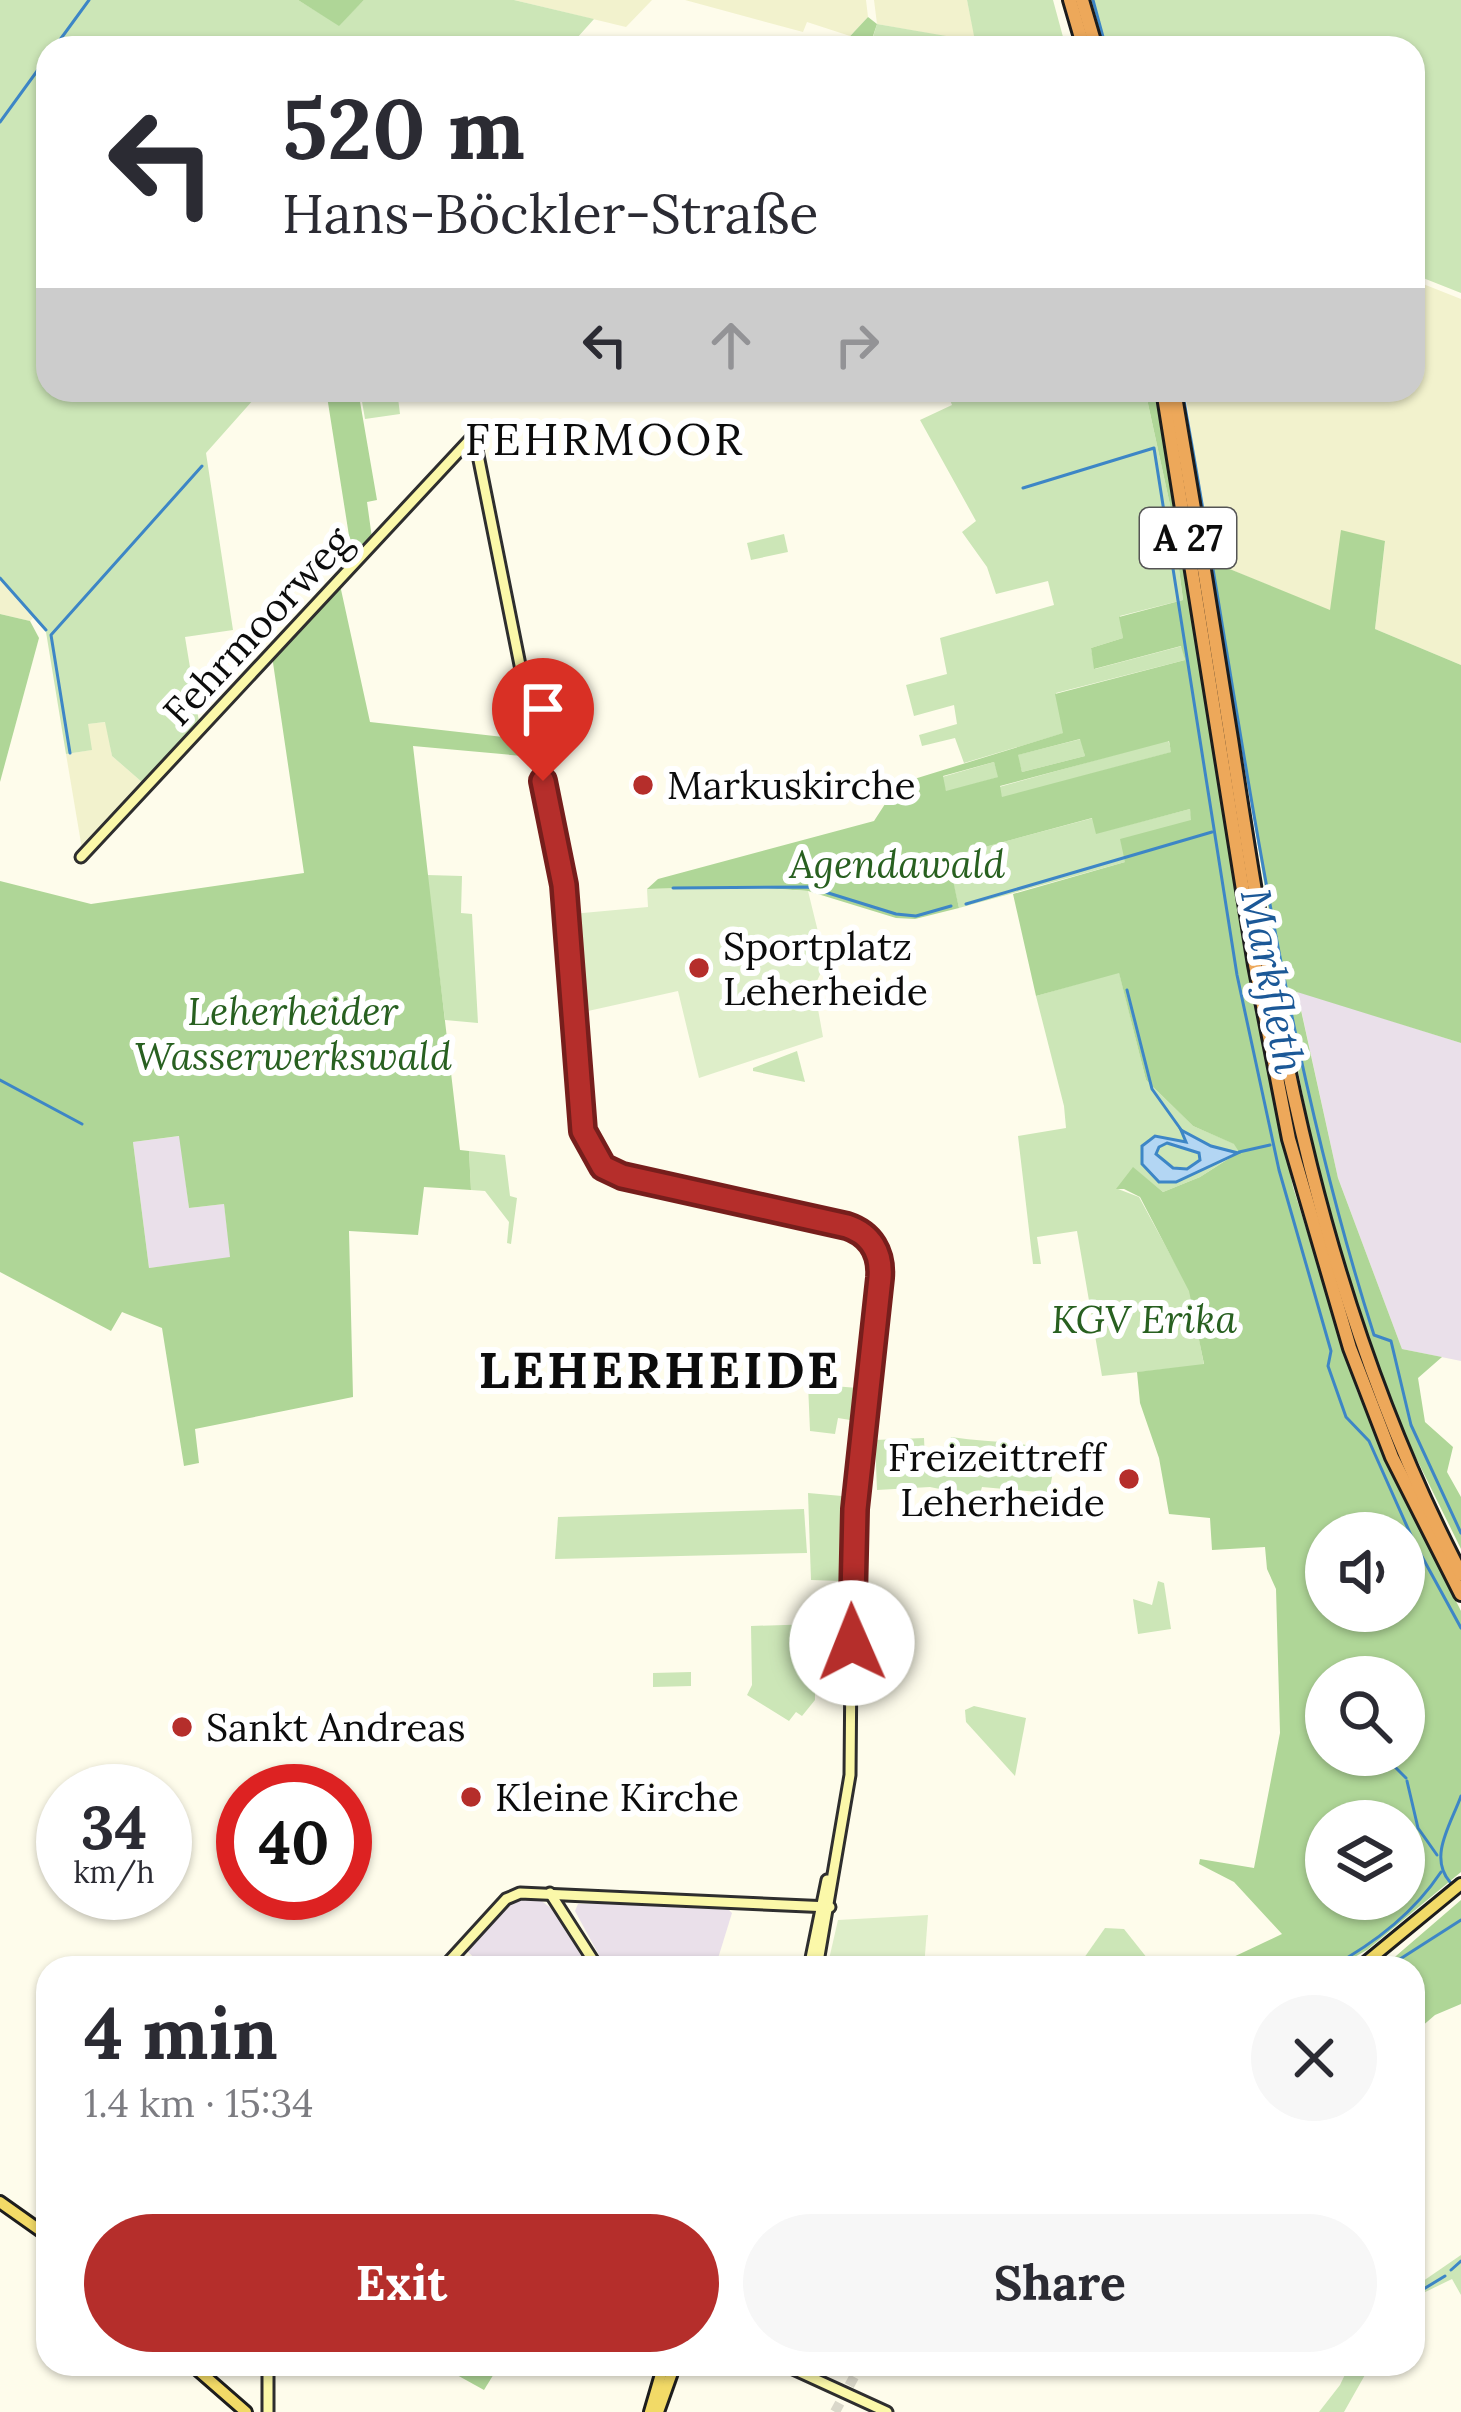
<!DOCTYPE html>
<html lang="en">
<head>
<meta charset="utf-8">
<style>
	:root { --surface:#fff; --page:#f7f7f7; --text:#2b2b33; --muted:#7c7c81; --accent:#b52e2b }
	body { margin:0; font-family:Lora,serif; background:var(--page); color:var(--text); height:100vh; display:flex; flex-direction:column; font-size:45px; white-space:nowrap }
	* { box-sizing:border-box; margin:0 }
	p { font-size:39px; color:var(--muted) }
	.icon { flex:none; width:66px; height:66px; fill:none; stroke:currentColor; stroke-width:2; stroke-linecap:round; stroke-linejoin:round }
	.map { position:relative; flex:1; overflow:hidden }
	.drawer { position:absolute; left:36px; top:1956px; width:1389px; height:420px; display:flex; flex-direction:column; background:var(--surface); border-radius:36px; box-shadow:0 3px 9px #0004 }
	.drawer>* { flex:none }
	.banner { position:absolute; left:36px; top:36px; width:1389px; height:366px; border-radius:36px; box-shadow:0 3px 9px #0004; background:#fff; color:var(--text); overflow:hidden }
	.buttons { position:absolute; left:1305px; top:1512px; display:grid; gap:24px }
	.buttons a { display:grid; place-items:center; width:120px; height:120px; border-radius:50%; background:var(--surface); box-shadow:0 3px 9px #0004; font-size:60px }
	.speed { position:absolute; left:36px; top:1764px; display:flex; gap:24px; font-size:60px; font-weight:700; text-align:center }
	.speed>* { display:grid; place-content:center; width:156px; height:156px; border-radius:50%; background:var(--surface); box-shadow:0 3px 9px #0004; line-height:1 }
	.speed small { font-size:30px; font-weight:400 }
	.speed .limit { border:18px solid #d22; background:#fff; color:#111 }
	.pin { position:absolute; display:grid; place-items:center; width:102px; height:102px; color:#fff; margin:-123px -51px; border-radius:50% 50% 50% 0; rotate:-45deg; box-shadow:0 0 12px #0007 }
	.pin .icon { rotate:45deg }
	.me { position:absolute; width:132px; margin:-66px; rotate:359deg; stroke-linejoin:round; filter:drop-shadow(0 0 9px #0008) }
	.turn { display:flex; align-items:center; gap:42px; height:252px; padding:0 48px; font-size:54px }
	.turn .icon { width:156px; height:156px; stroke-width:2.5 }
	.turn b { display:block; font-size:84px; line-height:102px }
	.lanes { display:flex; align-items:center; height:114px; padding:0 48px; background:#0003; justify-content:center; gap:60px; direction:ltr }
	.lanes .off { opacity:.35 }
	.round { display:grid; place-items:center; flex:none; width:126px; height:126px; border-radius:63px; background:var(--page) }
	.headline { display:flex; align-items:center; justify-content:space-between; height:204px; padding:0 48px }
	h1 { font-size:72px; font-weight:700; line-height:90px }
	.button { display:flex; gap:24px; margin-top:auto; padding:24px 48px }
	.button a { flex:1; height:138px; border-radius:72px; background:var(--accent); color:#fff; font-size:48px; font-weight:700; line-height:138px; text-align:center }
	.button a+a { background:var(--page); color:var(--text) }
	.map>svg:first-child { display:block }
	.industrial { fill:#eae0ea }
	.farmland { fill:#f2f2cd }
	.green { fill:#cce6b7 }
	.forest { fill:#afd697; fill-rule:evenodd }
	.pitch { fill:#deeec9 }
	.water { fill:#b3d6f3; stroke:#3d86c6; stroke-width:3; fill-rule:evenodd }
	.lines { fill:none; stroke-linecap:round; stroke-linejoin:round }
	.stream { stroke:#3d86c6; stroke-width:3 }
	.primary-tunnel { stroke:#dad8ca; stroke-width:10; stroke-dasharray:10 5; stroke-linecap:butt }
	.secondary-casing { stroke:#2e2e2e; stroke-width:15 }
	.primary-casing { stroke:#1d1d1d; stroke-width:16 }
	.highway-casing { stroke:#1d1d1d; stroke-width:18 }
	.secondary { stroke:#fbf8a9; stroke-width:9 }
	.primary { stroke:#f2da67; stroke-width:10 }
	.highway { stroke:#eda85a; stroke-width:12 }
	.route-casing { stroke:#761e1c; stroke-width:30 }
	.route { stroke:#b52e2b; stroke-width:21 }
	.poi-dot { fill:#b52e2b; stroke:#fff; stroke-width:4.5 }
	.labels { text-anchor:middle; stroke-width:12; stroke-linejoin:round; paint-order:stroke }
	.shield { fill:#fff; stroke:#555; stroke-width:3 }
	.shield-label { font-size:36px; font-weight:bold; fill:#0c0c0c }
	.street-label { font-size:39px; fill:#0c0c0c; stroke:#fff }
	.poi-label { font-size:39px; fill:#0c0c0c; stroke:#fff; text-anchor:start }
	.park-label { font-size:39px; font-style:italic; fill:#286020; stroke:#fff }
	.water-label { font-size:42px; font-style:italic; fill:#1b5897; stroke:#fff }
	.quarter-label { font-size:45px; letter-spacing:3px; fill:#0c0c0c; stroke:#fff }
	.district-label { font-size:51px; font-weight:bold; letter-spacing:3px; fill:#0c0c0c; stroke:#fff }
</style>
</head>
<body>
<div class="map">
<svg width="1461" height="2412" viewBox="0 0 1461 2412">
	<rect width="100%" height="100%" fill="#fefceb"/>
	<g class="industrial">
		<path d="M1297,991l164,52v318l-59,-12 -64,-171z"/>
		<path d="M180,1136l9,72 35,-4 7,54 -82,10 -16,-126z"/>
		<path d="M539,1899l17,13 32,56h-103l-18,-17 45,-51z"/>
		<path d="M617,1903l110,5 5,5 -17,55h-109l-31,-57 3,-7z"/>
	</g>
	<g class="farmland">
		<path d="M514,0h138l-26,27z"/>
		<path d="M685,0h181l2,17 -18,19 -43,-14 -4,10z"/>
		<path d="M874,0h93l9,42 -99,-18z"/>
		<path d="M1413,280l48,19v366l-86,-36 10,-87 -55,69 -120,-50 -25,-171h228z"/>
		<path d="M0,580l33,38 -3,3 -30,-7z"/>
		<path d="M106,722l6,34 31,27 -61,66 -16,-95 25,-4 -4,-26z"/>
	</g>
	<g class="green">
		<path d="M0,0h298l41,25 25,-25h150l80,19 -26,29h-520v342h214l-56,63 27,177 -48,7 14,85 -56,61 -31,-27 -7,-34 -17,2 4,26 -26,4 -20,-122 -46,-52z"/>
		<path d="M967,0h86l13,48h-173l-21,-8 5,-16 98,17z"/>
		<path d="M1089,0h372v293l-48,-19v-226h-310z"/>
		<path d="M360,390h37l3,24 -35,5z"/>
		<path d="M946,390h199l27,124 11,86 -63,16 3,22 -32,10 4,21 87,-23 3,14 -129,33 8,40 -100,30 -9,-25 -33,8 -3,-11 38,-11 -3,-19 -40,11 -8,-31 41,-11 -7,-36 114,-33 -6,-24 -52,13 -9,-27 -25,-35 14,-11 -56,-101 32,-15z"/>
		<path d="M784,534l4,18 -37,8 -4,-17z"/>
		<path d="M1081,739l4,17 -63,16 -5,-17z"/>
		<path d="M1168,740l4,12 -170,46 -3,-11z"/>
		<path d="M994,762l5,15 -53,15 -4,-15z"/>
		<path d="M1190,809l2,11 -67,42 -166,46 -12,-51 146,-39 4,15z"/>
		<path d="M427,875l35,1 -1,37 11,1 6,109 -33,-3z"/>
		<path d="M1119,972l27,108 47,46 42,18 5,7 -40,26 -37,15 -30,-24 -15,21 21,8 51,94 14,74 -102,11 -25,-145 -40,6 4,27h-8l-15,-128 48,-8 -2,-22 -28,-110z"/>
		<path d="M797,1051l8,31 -52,-11v-3z"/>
		<path d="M469,1151l36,4 5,41 7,2 -6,46 -4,-1 2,-21 -24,-31 -14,-1z"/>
		<path d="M808,1384l50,4 -2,33 -18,-3 -3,16 -25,-3z"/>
		<path d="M951,1437c33,5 64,4 96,12l6,23 -4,21 -67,-6 -3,10 -49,-10 -53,3 -2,-50 49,-2 1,22 20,3z"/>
		<path d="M808,1493l34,3 -1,85 -30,-1z"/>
		<path d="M804,1509l3,44 -252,6 3,-42z"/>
		<path d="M1158,1581l6,2 7,46 -33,5 -5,-35 19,6z"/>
		<path d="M815,1624v76l-13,16 -6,-4 -7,9 -42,-26 5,-10 -1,-59z"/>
		<path d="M691,1672v14l-38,1v-14z"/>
		<path d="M974,1706l52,12 -11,58 -49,-54 -1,-12z"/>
		<path d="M1105,1928l19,1 31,39h-78z"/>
		<path d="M1461,2255v40l-9,-16 -39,19v-10z"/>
		<path d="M1350,2364h29l-3,5 -6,-3 -26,46h-25l21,-27z"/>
	</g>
	<g class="forest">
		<path d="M298,0h66l-25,26z"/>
		<path d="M868,17l9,7 -8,24h-30z"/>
		<path d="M326,390h32l19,110 -10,2 5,36 -19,23z"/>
		<path d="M1145,390h10l11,53 89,560 38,184 64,204 38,89 66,131v261l-94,78 -32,18h-125l72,-34 -48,-52 -35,-18 1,-5 54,9 26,-135 -4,-144 -9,-20 -2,-22 -53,3 -2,-32 -41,-4 -10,-56 -19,-55 -3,-31 67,-8 -15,-73 -49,-94 -16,-8h-8l17,-22 30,25 37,-15 39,-25 -5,-8 -41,-18 -47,-46 -27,-107 -83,23 -23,-102 112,-32 -5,-23 71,-19 -1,-11 -94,25 -4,-16 -144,39 11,51 -44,11 -19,-1 -88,-27 -60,-4 -101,2 11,-10 216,-58 24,-37 165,-51 -8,-39 130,-34 -4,-14 -87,23 -3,-21 32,-10 -4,-21 64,-17 -11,-86zM1080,739l5,17 -63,16 -4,-17zM1169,741l2,11 -169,45 -2,-11zM994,762l4,15 -52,14 -3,-15zM1326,1533h78v78h-78zM1326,1677h78v78h-78zM1326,1821h78v78h-78z"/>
		<path d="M1341,530l44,11 -10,88 86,36v378l-164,-51 41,186 64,171 40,8 -24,21 7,44 28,25 -6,25 14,25v52l-73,-148 -64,-198 -41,-208 -73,-434 120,49z"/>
		<path d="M340,585l30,137 160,18 4,17 -121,-11 47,404 9,1 2,39 -47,-3 -6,48 -69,-4 4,166 -158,32 4,34 -15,3 -22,-138 -40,-16 -11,19 -111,-59v-391l91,23 213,-31 -32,-217zM179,1136l10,72 35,-4 6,53 -81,11 -16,-126z"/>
		<path d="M0,614l30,7 9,17 -39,144z"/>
		<path d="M1461,1900v104l-26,11 -22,19v-66h-31z"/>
		<path d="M437,2364h63l-16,26z"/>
	</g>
	<g class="pitch">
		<path d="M748,887l60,4 14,57 10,2 -18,37 9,50 -124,41 -21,-87 -99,22 -7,-99 76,-7 -1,-18z"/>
		<path d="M928,1915l-4,53h-97l11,-48z"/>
	</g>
	<path class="water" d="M1181,1130l30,16 27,7 -62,29h-17l-17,-18v-18l13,-10 31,6zM1167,1143l32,10 1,7 -13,9 -14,-1 -17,-14 3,-7z"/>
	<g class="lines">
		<g class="stream">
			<path d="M1093,0l13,48"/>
			<path d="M54,48l35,-48"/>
			<path d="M0,122l48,-66"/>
			<path d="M1182,390c58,315 94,639 192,945l17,6 20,84 50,108"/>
			<path d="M1023,488l131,-40 83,527 42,195 52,181 -3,15 18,51 23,24 45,101 47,86"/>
			<path d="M0,578l46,52"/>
			<path d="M70,753l-19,-118 151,-169"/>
			<path d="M673,888l136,-1 87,27 20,2 35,-10"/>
			<path d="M966,904l246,-72"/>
			<path d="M1127,990l25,99 30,42"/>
			<path d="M0,1080l82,44"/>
			<path d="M1239,1152l31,-7"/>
			<path d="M1316,1742l10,3"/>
			<path d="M1365,1755l24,6 17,17"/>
			<path d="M1407,1781l11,47 19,27"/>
			<path d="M1450,1882c-22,-25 1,-58 11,-86"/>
			<path d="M1329,1968c45,-24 84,-54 112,-96"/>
			<path d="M1386,1968l75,-48"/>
			<path d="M1451,2270l10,-9"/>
			<path d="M1417,2293l28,-17"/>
		</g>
		<path class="primary-tunnel" d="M835,2412l26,-48"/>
		<defs>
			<g id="secondary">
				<path d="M474,435l90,450 23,267 35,24 236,54 15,15 8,20 -29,279 -2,231 -33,193"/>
				<path d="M81,857l393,-422"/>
				<path d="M550,1893l48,75"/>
				<path d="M443,1968l63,-69 14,-6 310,14"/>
				<path d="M809,1968l18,-88"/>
				<path d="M268,2364v48"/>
				<path d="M782,2364l105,48"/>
			</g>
			<g id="primary">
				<path d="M1359,1968l102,-84"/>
				<path d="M0,2202l48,34"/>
				<path d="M191,2364l55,48"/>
				<path d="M650,2412l14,-48"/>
				<path d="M658,2412l17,-48"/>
			</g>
			<g id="highway">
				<path d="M1070,0l14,48"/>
				<path d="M1082,0l14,48"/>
				<path d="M1163,390l92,575 34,174 61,209 42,109 69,137"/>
				<path d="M1174,390c20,116 39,233 57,349 45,296 90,566 230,835"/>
			</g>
		</defs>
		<use href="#secondary" class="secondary-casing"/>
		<use href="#primary" class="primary-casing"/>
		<use href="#highway" class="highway-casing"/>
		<use href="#secondary" class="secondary"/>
		<use href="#primary" class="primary"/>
		<use href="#highway" class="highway"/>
	</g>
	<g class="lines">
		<defs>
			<path id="route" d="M543,781l21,104 19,246 20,36 19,9 225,50c24,8 35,27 33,52l-25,231 -3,134"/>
		</defs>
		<use href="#route" class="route-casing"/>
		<use href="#route" class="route"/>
	</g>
	<g class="poi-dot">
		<circle cx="643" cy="785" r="12"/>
		<circle cx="699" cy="968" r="12"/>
		<circle cx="1129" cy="1479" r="12"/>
		<circle cx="182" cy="1727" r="12"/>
		<circle cx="471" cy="1797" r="12"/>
	</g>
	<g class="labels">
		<rect class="shield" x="1140" y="508" width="96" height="60" rx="9"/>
		<g class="shield-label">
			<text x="1188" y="551">A 27</text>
		</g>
		<g class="street-label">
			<text transform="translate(257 626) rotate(-47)" y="14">Fehrmoorweg</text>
		</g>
		<g class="poi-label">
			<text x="667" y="799">Markuskirche</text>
			<text x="723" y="960">Sportplatz<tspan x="723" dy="45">Leherheide</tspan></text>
			<text x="1105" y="1471" text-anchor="end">Freizeittreff<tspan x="1105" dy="45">Leherheide</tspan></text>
			<text x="206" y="1741">Sankt Andreas</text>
			<text x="495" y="1811">Kleine Kirche</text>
		</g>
		<g class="park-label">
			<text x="897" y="878">Agendawald</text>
			<text x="293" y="1025">Leherheider<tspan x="293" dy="45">Wasserwerkswald</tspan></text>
			<text x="1144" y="1333">KGV Erika</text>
		</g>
		<g class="water-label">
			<text transform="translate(1273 981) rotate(79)" y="15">Markfleth</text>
		</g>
		<g class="quarter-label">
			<text x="605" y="455">FEHRMOOR</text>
		</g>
		<g class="district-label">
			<text x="660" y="1388">LEHERHEIDE</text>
		</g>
	</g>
</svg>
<div class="buttons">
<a><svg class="icon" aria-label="sound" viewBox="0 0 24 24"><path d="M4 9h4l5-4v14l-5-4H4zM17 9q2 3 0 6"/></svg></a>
<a><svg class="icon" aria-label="search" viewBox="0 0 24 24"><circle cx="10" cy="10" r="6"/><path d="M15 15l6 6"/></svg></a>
<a><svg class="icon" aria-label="layers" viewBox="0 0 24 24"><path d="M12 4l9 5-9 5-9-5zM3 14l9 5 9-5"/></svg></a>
</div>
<div class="speed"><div>34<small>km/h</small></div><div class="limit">40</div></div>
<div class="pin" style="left:543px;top:781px;background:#d93025"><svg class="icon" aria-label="arrive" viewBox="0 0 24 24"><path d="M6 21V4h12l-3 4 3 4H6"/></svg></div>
<svg class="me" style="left:852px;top:1643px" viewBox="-20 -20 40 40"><circle r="19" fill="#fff"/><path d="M0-13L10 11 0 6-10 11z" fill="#b52e2b"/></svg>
<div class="banner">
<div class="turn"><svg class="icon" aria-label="left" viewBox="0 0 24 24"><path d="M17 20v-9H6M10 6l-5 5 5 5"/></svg><div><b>520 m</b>Hans-Böckler-Straße</div></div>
<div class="lanes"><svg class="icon" aria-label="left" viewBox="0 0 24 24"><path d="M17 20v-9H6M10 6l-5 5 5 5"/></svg><svg class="icon off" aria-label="ahead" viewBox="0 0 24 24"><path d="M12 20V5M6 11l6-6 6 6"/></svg><svg class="icon off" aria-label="right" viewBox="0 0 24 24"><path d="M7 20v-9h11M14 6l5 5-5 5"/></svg></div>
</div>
<section class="drawer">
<div class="headline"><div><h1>4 min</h1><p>1.4 km · 15:34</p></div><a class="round"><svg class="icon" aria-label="close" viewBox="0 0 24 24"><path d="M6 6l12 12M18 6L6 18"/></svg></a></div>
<div class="button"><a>Exit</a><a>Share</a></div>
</section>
</div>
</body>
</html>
